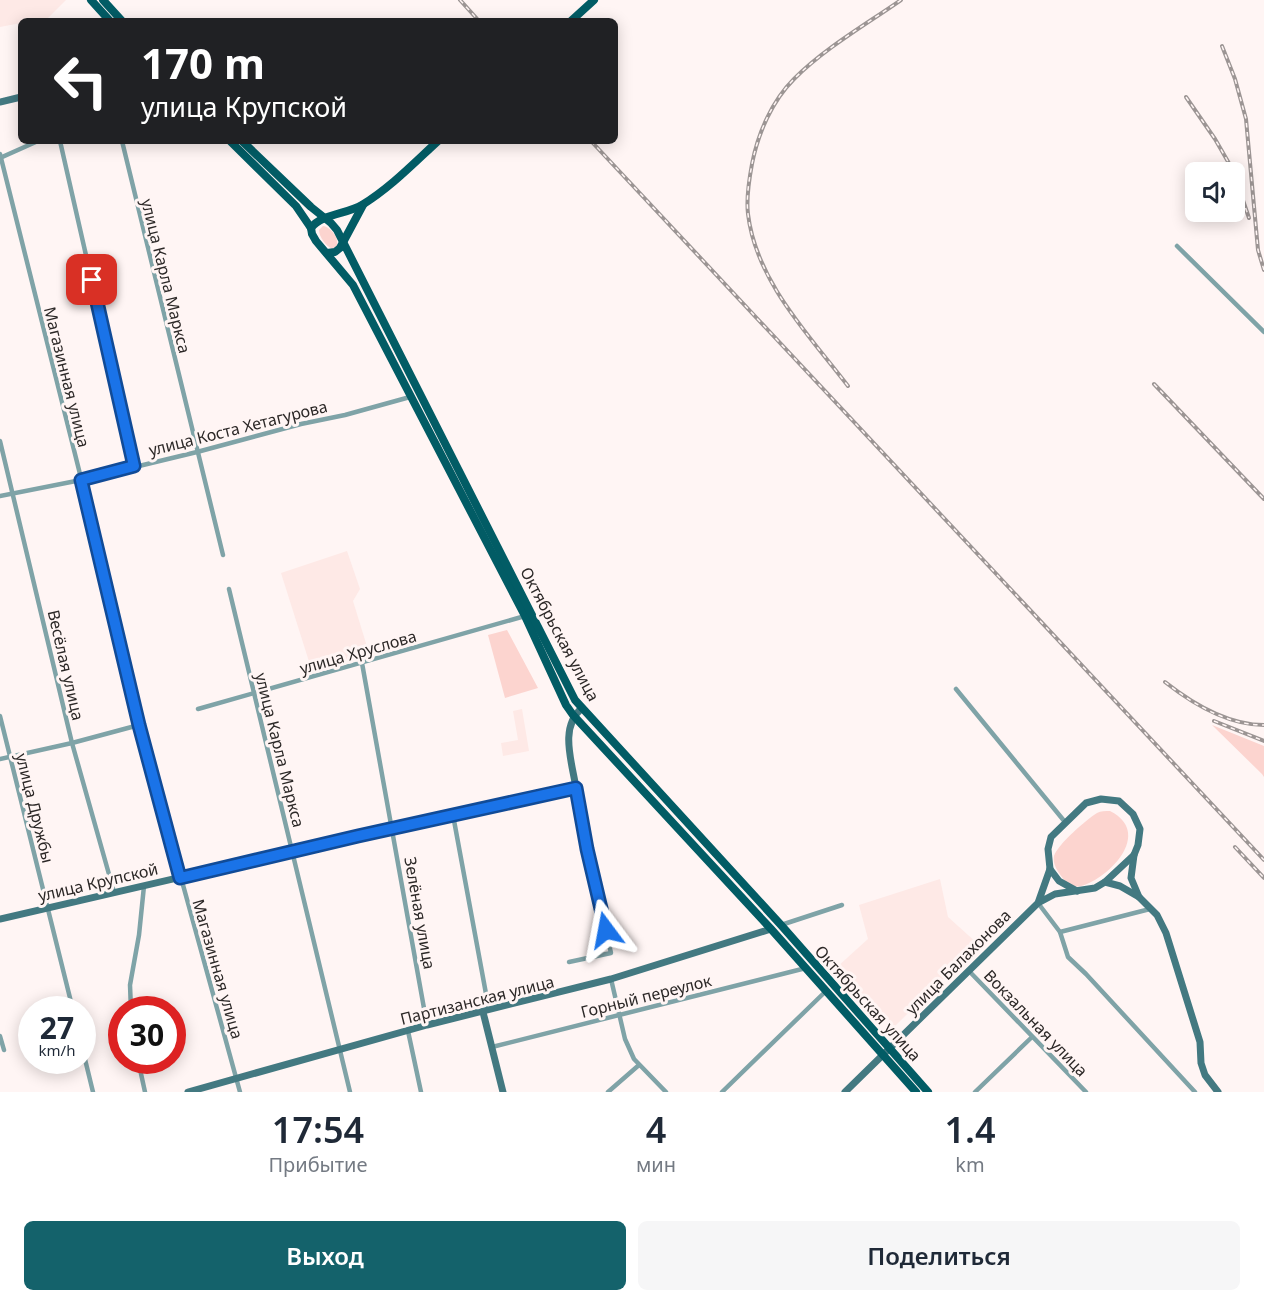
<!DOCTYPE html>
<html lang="ru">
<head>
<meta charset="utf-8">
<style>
	:root { --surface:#fff; --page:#f6f6f7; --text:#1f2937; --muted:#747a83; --accent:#14626b }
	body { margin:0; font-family:"Noto Sans",sans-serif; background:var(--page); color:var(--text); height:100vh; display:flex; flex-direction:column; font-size:22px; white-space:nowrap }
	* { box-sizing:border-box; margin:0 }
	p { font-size:20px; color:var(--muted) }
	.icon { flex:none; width:33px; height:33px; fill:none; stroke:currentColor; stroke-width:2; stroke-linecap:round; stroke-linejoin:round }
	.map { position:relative; height:1092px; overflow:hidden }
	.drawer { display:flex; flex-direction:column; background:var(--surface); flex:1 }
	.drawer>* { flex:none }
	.top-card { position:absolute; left:18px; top:18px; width:600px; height:126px; border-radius:9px; box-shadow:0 3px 15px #0003; background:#202124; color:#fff; overflow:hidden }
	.controls { position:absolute; left:1185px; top:162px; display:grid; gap:12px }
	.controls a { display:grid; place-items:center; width:60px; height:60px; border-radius:9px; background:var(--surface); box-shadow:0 3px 15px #0003; font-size:30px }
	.speed { position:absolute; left:18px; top:996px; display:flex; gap:12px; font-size:30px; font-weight:700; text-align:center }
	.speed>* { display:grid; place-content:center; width:78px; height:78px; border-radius:50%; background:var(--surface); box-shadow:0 3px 15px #0003; line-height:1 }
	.speed small { font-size:15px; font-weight:400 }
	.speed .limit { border:9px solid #d22; background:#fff; color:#111 }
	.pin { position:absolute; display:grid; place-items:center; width:51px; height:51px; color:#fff; margin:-26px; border-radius:12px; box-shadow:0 3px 9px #0006 }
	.me { position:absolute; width:66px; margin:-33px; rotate:347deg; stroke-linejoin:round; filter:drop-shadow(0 0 4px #0008) }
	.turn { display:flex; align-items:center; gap:21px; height:126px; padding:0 24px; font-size:27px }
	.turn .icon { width:78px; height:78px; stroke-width:2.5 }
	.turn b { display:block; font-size:42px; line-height:51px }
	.eta { display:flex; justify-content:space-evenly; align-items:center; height:102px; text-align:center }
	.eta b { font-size:36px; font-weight:600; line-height:42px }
	.action { display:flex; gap:12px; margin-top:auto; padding:12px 24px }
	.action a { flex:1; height:69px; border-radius:9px; background:var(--accent); color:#fff; font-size:24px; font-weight:600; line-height:69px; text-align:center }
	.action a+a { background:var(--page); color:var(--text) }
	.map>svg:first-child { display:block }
	.built { fill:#fee9e6 }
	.green { fill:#fcd4cf }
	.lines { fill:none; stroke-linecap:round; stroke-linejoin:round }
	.street { stroke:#7fa3a7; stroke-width:4.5 }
	.secondary { stroke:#437981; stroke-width:7 }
	.primary { stroke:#025c65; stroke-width:8 }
	.rail-casing { stroke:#9c9594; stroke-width:4 }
	.rail { stroke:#fff5f4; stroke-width:1.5; stroke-dasharray:4.5; stroke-linecap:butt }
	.route-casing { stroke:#114b97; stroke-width:15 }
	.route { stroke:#1a73e8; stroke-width:10 }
	.labels { text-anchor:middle; stroke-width:6; stroke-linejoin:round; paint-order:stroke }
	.street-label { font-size:16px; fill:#2c2827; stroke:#fff5f4 }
</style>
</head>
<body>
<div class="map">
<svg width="1264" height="1092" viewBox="0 0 1264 1092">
	<rect width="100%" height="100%" fill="#fff5f4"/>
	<g class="built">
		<path d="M0,0h66l-18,18 -27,3v2l-21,4z"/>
		<path d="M347,551l13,38 -7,12 16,52 -57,18 -31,-98z"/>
		<path d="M522,709l7,42 -26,5 -2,-13 17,-3 -5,-29z"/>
		<path d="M940,879l8,38 30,27 -84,83 -58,-59 32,-29 -9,-34z"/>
	</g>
	<g class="green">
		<path d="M323,226c8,1 16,12 14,20l-5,3c-6,-3 -13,-12 -13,-19z"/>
		<path d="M507,630l31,58 -33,10 -17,-63z"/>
		<path d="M1212,725l52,21v31l-2,-3z"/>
		<path d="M1110,811c51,26 -19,83 -39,75 -5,-2 -9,-9 -12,-13 -4,-6 -6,-11 -5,-17 4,-12 32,-36 43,-43 4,-2 8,-2 13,-2z"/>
	</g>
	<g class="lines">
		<g class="street">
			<path d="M60,141l74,325"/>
			<path d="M122,141l101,414"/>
			<path d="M0,154l87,348 52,223 101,367"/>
			<path d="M0,158l38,-17"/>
			<path d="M1177,246l87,86"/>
			<path d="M0,441l72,302 42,149"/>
			<path d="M0,496l81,-16 116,-28 104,-28 44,-9 65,-18"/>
			<path d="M229,589l121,503"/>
			<path d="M362,663l65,362"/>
			<path d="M956,689l109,133"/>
			<path d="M198,709l327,-93"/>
			<path d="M0,716l73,294"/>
			<path d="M0,759l72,-16 67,-18"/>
			<path d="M453,815l36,195"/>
			<path d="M1038,903l22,29 8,25 18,17 109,118"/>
			<path d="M781,925l61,-20"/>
			<path d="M1060,932l90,-23"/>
			<path d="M569,962l42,-9 -24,-104 -11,-61"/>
			<path d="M969,971l117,121"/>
			<path d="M611,979l14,60 9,20 32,33"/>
			<path d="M131,1010l-1,-25 9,-50 5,-49"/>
			<path d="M408,1031l13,61"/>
			<path d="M0,1036l4,14"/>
			<path d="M82,1047l11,45"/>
			<path d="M492,1047l314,-79"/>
			<path d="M138,1060l7,32"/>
			<path d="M608,1092l31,-27"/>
			<path d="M722,1092l104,-101"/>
			<path d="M975,1092l57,-55"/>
		</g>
		<g class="secondary">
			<path d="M0,102l21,-5"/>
			<path d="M1134,855l-3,23 8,19 18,18 9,18 34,109 1,21 4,12 13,17"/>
			<path d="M1050,869l9,12 18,10"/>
			<path d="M1105,882l15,4 19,11"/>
			<path d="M0,919l393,-91 183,-40c-4,-26 -17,-61 6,-80"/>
			<path d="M483,1012l20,80"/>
			<path d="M188,1092l239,-67 184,-46 160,-50"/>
			<path d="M845,1092l193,-189 17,-9 40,-6 10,-6 29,-27 4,-10 2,-16 -7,-15 -14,-13 -18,-2 -15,4 -35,34 -3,12 2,20 -12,34"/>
		</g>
		<g class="primary">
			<path d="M91,0l19,21"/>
			<path d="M103,0l19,21"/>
			<path d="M571,21l23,-21"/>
			<path d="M230,141l66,65 15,22 1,6 4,7 37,44 172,331 41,89 7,10 198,214 145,163"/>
			<path d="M242,141l69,66 20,16 6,7 238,470 206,225 147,167"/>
			<path d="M311,228c10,-14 36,-14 51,-23 28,-17 52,-42 76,-64"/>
			<path d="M327,253l8,-1 5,-4 23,-43"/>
		</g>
		<defs>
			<g id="rail">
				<path d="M460,0l19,21"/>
				<path d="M1222,46l13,33 11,40 12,131 6,20"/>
				<path d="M1186,97l29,42 19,33"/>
				<path d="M591,141l673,719"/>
				<path d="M1234,174l15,44"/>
				<path d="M1154,384l110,115"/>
				<path d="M848,386c-39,-51 -92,-105 -100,-172 -2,-16 1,-34 4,-50 6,-31 20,-63 42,-85 31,-31 71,-54 107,-79"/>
				<path d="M1165,682c28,22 62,43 99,43"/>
				<path d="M1214,721l50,20"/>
				<path d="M1235,847l29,31"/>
			</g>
		</defs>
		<use href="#rail" class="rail-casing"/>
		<use href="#rail" class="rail"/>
	</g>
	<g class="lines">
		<defs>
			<path id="route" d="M92,280l42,186 -53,14 58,245 41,153 178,-42 218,-48 11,61 19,81"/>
		</defs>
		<use href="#route" class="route-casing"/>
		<use href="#route" class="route"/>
	</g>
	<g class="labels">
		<g class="street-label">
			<text transform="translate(166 276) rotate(76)" y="6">улица Карла Маркса</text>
			<text transform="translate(67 377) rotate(76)" y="6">Магазинная улица</text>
			<text transform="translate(238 428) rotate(-14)" y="6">улица Коста Хетагурова</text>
			<text transform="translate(560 634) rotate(62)" y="6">Октябрьская улица</text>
			<text transform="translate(358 652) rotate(-16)" y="6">улица Хруслова</text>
			<text transform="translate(66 665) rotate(77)" y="6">Весёлая улица</text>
			<text transform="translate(280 750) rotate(76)" y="6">улица Карла Маркса</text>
			<text transform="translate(35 808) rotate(76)" y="6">улица Дружбы</text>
			<text transform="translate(98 882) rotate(-13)" y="6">улица Крупской</text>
			<text transform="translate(420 913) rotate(80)" y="6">Зелёная улица</text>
			<text transform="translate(958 962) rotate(-45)" y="6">улица Балахонова</text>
			<text transform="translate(218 969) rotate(74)" y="6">Магазинная улица</text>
			<text transform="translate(646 996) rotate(-14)" y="6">Горный переулок</text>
			<text transform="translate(477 1000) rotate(-14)" y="6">Партизанская улица</text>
			<text transform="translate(868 1003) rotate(48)" y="6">Октябрьская улица</text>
			<text transform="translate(1036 1023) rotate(46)" y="6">Вокзальная улица</text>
		</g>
	</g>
</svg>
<div class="controls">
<a><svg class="icon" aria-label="sound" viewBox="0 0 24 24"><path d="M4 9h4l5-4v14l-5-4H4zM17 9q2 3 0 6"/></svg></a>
</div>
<div class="speed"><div>27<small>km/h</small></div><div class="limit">30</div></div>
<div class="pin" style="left:92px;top:280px;background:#d93025"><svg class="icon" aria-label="arrive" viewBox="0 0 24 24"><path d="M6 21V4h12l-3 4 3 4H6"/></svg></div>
<svg class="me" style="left:606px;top:930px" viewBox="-20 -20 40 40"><path d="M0-17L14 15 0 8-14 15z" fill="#1a73e8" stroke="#fff" stroke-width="4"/></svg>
<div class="top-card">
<div class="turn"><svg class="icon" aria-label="left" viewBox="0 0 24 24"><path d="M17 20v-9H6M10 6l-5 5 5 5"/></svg><div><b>170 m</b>улица Крупской</div></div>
</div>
</div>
<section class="drawer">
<div class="eta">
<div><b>17:54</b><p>Прибытие</p></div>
<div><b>4</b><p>мин</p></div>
<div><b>1.4</b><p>km</p></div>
</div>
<div class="action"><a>Выход</a><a>Поделиться</a></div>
</section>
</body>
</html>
